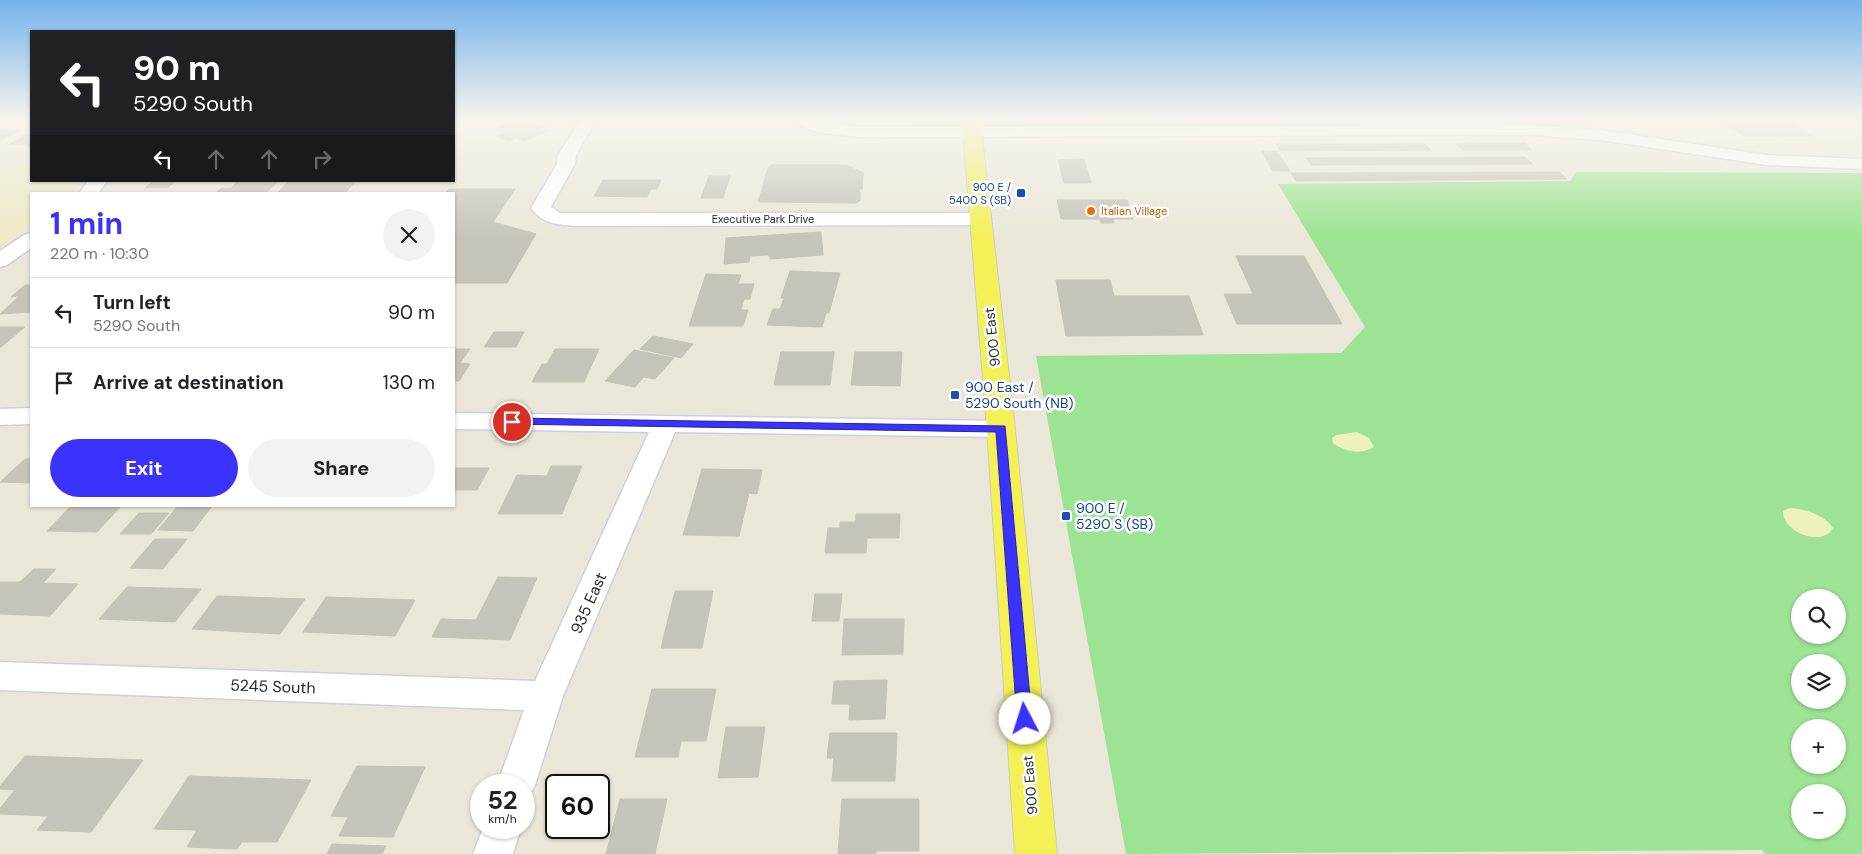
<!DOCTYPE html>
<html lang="en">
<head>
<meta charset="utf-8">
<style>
	:root { --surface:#fff; --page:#f2f2f2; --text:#202124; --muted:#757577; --line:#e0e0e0; --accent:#3a33fd }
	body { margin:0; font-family:"DM Sans",sans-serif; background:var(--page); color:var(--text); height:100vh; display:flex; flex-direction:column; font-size:19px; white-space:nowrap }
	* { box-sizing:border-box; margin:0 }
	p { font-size:16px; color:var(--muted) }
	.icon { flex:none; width:28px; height:28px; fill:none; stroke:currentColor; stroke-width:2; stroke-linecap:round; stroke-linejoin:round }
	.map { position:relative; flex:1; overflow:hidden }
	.sheet { position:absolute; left:30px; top:192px; width:425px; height:315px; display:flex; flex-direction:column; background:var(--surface); border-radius:0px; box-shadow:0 1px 4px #0004 }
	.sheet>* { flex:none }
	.banner { position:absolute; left:30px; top:30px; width:425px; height:152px; border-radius:0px; box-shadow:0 1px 4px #0004; background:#202124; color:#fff; overflow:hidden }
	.buttons { position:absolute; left:1791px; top:589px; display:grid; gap:10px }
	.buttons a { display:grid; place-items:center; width:55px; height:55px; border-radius:50%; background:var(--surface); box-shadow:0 1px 4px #0004; font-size:25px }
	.speed { position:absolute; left:470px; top:774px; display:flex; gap:10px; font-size:25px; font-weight:700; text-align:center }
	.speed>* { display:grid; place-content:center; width:65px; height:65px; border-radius:50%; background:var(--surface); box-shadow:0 1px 4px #0004; line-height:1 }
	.speed small { font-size:12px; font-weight:400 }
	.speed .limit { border:2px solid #111; border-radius:8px; background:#fff; color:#111 }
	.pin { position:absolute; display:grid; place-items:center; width:42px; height:42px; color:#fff; margin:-21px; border:2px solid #fff; border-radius:50%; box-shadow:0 1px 5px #0007 }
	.me { position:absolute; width:55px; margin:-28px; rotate:355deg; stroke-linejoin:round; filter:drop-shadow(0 0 4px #0008) }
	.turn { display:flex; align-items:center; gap:18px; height:105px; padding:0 20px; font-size:22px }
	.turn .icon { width:65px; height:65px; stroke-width:2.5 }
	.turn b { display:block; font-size:35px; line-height:42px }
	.lanes { display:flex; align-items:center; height:48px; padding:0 20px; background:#0003; justify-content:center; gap:25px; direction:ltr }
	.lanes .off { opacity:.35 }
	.round { display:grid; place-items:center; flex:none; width:52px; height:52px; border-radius:26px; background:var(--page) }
	.head { display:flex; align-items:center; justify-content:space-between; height:85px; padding:0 20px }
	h1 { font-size:30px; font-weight:700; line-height:38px; color:var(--accent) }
	.primary-button { display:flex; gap:10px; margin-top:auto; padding:10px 20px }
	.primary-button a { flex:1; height:58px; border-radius:30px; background:var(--accent); color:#fff; font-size:20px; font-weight:700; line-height:58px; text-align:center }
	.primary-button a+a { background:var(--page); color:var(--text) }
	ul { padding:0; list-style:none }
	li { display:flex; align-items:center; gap:15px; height:70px; padding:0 20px; border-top:1px solid var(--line) }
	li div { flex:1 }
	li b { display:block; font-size:19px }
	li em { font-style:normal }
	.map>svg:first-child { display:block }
	.education { fill:#ede9c7 }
	.green { fill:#9ce393; fill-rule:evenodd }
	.sand { fill:#eef2ba }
	.building { fill:#c6c3b8; stroke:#c6c3b2 }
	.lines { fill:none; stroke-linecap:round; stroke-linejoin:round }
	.minor-casing { stroke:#cecee1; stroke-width:3 }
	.major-casing { stroke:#cbcbcb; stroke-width:2 }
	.minor { fill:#fff; fill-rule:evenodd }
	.major { fill:#f3f155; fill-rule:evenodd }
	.route { fill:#3a33fd; stroke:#2621a4 }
	.transit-dot { fill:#1a4fb4; stroke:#fff; stroke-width:2 }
	.food-dot { fill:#e8710a; stroke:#fff; stroke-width:2 }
	.labels { text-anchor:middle; stroke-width:5; stroke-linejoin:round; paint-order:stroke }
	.far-transit-label { font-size:11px; fill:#164399; stroke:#fff; text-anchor:end }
	.far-food-label { font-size:11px; fill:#c56008; stroke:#fff; text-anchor:start }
	.far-street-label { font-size:11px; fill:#282828; stroke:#fff }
	.street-label { font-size:14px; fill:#282828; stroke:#fff }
	.transit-label { font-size:14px; fill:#164399; stroke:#fff; text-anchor:start }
	.near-street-label { font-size:16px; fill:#282828; stroke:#fff }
</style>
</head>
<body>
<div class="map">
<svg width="1862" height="854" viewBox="0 0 1862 854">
	<rect width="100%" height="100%" fill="#ebe7d8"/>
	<path class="education" d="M0,163h31v18h51l-10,13h-41v32l-31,22z"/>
	<path class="green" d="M1576,172l286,1v681h-97l-3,-4 -636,4 -90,-498 305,-3 24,-26 -87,-143 292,-3zM1800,598h38v37h-38zM1800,662h38v38h-38zM1800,728h38v37h-38zM1800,792h38v38h-38z"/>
	<g class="sand">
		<path d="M1357,432l12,6 5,9c-13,8 -29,5 -41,-4l-1,-5 4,-3z"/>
		<path d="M1790,508c15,1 35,7 43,20 -11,20 -51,4 -50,-17z"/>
	</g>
	<g class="building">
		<path d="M521,119l30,11 -28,11 -6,-3 -8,3 -13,-5 10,-3 -10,-4z"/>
		<path d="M1122,119h116l1,1h-116z"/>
		<path d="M1708,119h71l9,2 24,15h-68l-22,-14h-10z"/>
		<path d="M0,129l20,1 -20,11z"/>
		<path d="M24,136h7v11l-4,-1 3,-2h-20z"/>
		<path d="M1525,143l7,7h-69l-7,-6z"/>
		<path d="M1276,144h149l6,6 -151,1z"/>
		<path d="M1261,151h16l13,20h-17z"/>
		<path d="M1525,157l8,7 -222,1 -5,-7z"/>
		<path d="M1084,159l7,24h-27l-6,-23z"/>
		<path d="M771,165h75l18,8 -1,4h-2l2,1 -1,11h-2v12l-4,2 -96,-1 -2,-1 4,-11h1l-1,-1 3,-11h2l-2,-1 4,-11z"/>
		<path d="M1559,172l8,7 -271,2 -5,-8z"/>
		<path d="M709,176h21l-7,22h-22z"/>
		<path d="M603,180h58l-4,9h-6l-4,8 -53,-1z"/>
		<path d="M154,181h22l-9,7h-22z"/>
		<path d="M289,181h48l18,1 -11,12h-68z"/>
		<path d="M237,182h40l-12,12h-50l6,-6h10z"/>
		<path d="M449,189h66l-22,33 43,12 -29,49h-53v-89h-9z"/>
		<path d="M1057,200h70l6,19h-20l1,4h-13l-1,-4h-39z"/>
		<path d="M821,232l2,23 -53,4 -1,-4 -19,1 -1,6 -25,2 2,-26z"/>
		<path d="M1236,256h68l38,68h-105l-13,-30h29z"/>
		<path d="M790,271l50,2 -11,40h-3l-4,14 -55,-2 6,-16h7l4,-11h-3z"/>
		<path d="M706,274l35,1 -3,9h16l-4,15h-6l-3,11h7l-5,16h-54z"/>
		<path d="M1056,280h54l4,16h75l14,39 -137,1z"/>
		<path d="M25,285h6v27l-31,2 19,-18 -8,1z"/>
		<path d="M0,327h25l-25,21z"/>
		<path d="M494,332h30l-8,15h-32z"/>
		<path d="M653,336l40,8 -12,14 -41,-9z"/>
		<path d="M454,349h16l-10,14 10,1 -11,17h-5z"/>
		<path d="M555,349h44l-15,33h-52l10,-18h5z"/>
		<path d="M634,350l40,8 -19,21 -11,-2 -9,10 -30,-6z"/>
		<path d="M781,352h53l-4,33h-56z"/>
		<path d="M855,352h47l-2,34 -49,-1z"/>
		<path d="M25,459h6v24l-31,-1z"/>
		<path d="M551,466h31l-20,48h-64l19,-39 30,1z"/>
		<path d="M454,468h35l-12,22h-23z"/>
		<path d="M702,469l60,1 -5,24 -8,-1 -10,43 -56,-1z"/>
		<path d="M71,506h50l-24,26 -50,-1z"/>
		<path d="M178,506h34l-19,25 -35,-1z"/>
		<path d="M139,513h30l-18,21h-31z"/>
		<path d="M856,514h44l-1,24h-32l-1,15h-41l3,-25h12v-6h16z"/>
		<path d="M155,539h32l-24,30 -33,-1z"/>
		<path d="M34,569h22l-13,14 35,1 -28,32 -50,-2v-32h20z"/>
		<path d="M498,577l39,1 -27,62 -78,-3 9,-18 35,1z"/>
		<path d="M127,587l74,2 -26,33 -76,-3z"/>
		<path d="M675,591h38l-11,57h-41z"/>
		<path d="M815,594h27l-3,27h-27z"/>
		<path d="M217,596l88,3 -25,35 -88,-5z"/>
		<path d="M326,597l89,3 -20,36 -92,-4z"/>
		<path d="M844,619h60l-1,35 -61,1z"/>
		<path d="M887,680l-2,39 -36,1 1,-16h-18l2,-23z"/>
		<path d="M652,689h64l-10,52h-25l-3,16h-43z"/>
		<path d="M726,727h39l-7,50 -40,1z"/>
		<path d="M830,733h67l-2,48h-63l2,-23h-7z"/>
		<path d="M25,756l118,4 -52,72 -54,-2 11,-14 -48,-2v-6l15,-18 -15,-1v-3z"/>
		<path d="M357,766l68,1 -32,70 -54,-1 9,-19 -17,-1z"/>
		<path d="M189,776l122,4 -34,62h-35l-5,7 -50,-2 10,-17 -43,-1z"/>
		<path d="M620,799h47l-12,55h-49z"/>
		<path d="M842,799h77v52h-43v3h-38z"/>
		<path d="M332,844l54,2 -4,8h-55z"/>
	</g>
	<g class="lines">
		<defs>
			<g id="minor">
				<path d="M581,119h16l-21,36 -1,9 -22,39 -2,4 9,6h421l7,2 3,4 -3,4 -7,2 -404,1c-18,-1 -35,-2 -46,-18l26,-44 1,-9z"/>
				<path d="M794,119c22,0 43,5 66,8l672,-2 69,5 166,25 95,4v10l-95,-4 -166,-25 -69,-5 -672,2c-16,-2 -58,-3 -66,-18z"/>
				<path d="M88,181h19l-9,13h-19z"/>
				<path d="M31,233v15l-24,17 -7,2v-16l24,-16z"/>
				<path d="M31,408v16l-31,1v-16z"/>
				<path d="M454,413l547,8 9,2 4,6 -4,6 -9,2 -326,-5 -112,264 -28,89 -6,12 -5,2v-14h-27l27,-75 -524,-20v-28l535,19 114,-249 -195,-3z"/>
				<path d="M483,828h38l-8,26h-40z"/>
			</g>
			<path id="major" d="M962,119h18l35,310 42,425h-42l-28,-425z"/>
		</defs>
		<use href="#minor" class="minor-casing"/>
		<use href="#major" class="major-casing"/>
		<use href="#minor" class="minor"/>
		<use href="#major" class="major"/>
	</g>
	<linearGradient id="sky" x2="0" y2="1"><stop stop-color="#75b2eb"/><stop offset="0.5" stop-color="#f6f4ed"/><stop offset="1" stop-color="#f6f4ed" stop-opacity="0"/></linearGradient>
	<rect width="1862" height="238" fill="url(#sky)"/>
	<path class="route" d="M512,418l493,8 27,293 -2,4 -5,2 -6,-2 -2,-4 -21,-287 -488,-8 -2,-2z"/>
	<g class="transit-dot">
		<rect x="1016" y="188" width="10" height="10" rx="2.5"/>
		<rect x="950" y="390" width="10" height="10" rx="2.5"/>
		<rect x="1061" y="511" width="10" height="10" rx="2.5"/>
	</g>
	<circle class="food-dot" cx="1091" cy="211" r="5"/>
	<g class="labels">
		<g class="far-transit-label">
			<text x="1011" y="191">900 E /<tspan x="1011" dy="13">5400 S (SB)</tspan></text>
		</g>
		<g class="far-food-label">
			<text x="1101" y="215">Italian Village</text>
		</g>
		<g class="far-street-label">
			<text x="763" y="223">Executive Park Drive</text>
		</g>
		<g class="street-label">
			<text transform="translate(992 337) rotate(-96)" y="5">900 East</text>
			<text transform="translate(1030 785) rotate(-95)" y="5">900 East</text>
		</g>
		<g class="transit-label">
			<text x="965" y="392">900 East /<tspan x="965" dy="16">5290 South (NB)</tspan></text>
			<text x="1076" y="513">900 E /<tspan x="1076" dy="16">5290 S (SB)</tspan></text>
		</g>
		<g class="near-street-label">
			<text transform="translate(588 603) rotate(-66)" y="6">935 East</text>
			<text transform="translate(273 686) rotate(2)" y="6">5245 South</text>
		</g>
	</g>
</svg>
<div class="buttons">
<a><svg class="icon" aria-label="search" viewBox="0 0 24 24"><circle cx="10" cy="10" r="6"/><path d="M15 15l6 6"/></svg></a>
<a><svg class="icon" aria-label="layers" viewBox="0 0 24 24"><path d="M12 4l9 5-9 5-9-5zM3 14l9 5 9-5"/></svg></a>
<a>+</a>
<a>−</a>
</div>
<div class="speed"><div>52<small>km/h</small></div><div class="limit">60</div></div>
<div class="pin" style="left:512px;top:422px;background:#d93025"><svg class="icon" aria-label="arrive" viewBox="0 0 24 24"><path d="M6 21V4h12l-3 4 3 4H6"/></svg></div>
<svg class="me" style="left:1025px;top:719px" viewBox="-20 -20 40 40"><circle r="19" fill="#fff"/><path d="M0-13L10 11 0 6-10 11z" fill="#3a33fd"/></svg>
<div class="banner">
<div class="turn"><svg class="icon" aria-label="left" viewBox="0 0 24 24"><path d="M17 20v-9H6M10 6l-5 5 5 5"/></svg><div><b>90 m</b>5290 South</div></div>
<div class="lanes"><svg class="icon" aria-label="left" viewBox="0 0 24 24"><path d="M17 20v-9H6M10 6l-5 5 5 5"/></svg><svg class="icon off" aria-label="ahead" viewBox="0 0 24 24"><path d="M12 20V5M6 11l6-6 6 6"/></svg><svg class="icon off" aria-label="ahead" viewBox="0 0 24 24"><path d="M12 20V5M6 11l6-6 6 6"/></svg><svg class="icon off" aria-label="right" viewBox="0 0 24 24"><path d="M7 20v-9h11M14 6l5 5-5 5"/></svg></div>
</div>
<section class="sheet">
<div class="head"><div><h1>1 min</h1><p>220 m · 10:30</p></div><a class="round"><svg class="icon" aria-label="close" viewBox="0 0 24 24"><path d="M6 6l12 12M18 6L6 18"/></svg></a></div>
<ul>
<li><svg class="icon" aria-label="left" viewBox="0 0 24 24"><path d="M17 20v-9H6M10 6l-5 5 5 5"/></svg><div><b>Turn left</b><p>5290 South</p></div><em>90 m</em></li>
<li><svg class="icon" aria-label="arrive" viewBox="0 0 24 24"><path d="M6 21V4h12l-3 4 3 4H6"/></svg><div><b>Arrive at destination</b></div><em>130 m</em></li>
</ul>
<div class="primary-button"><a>Exit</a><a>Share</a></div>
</section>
</div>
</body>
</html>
